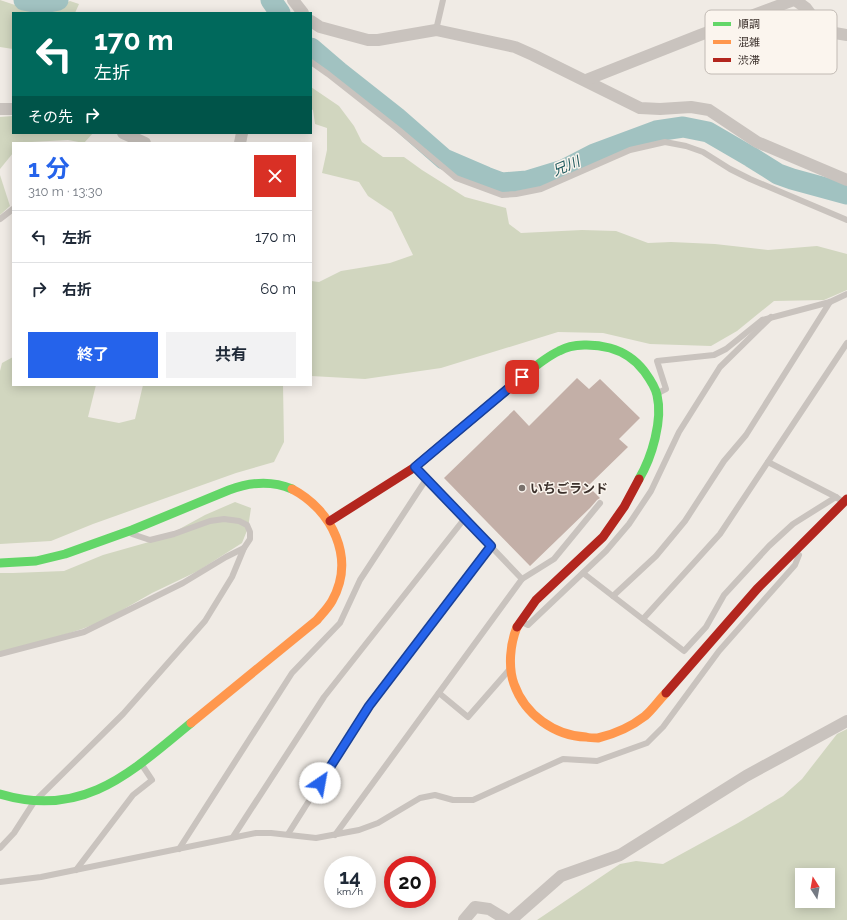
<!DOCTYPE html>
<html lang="ja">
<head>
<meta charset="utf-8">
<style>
	:root { --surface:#fff; --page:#f2f2f3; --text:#1f2937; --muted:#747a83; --line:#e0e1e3; --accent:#2563eb }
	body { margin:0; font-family:Raleway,"Noto Sans JP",sans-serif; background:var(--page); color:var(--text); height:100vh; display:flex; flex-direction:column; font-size:15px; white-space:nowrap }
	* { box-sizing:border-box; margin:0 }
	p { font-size:13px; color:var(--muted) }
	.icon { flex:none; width:22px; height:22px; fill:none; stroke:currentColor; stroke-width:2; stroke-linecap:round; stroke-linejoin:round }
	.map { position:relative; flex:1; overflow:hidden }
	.sheet { position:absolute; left:12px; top:142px; width:300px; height:244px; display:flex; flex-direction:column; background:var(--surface); border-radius:0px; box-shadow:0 2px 10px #0003 }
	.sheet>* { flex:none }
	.banner { position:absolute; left:12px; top:12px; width:300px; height:122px; border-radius:0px; box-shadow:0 2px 10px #0003; background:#00695c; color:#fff; overflow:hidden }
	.needle { width:26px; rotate:349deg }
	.controls { position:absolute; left:795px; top:868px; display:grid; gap:8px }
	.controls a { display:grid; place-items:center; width:40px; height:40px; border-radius:0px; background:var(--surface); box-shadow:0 2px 10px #0003; font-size:20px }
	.speed { position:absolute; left:324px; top:856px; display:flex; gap:8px; font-size:20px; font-weight:700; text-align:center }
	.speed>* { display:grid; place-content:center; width:52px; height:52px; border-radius:50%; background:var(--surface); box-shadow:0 2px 10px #0003; line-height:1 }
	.speed small { font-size:10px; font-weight:400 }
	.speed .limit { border:6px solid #d22; background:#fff; color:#111 }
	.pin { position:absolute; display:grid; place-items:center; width:34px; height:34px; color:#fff; margin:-17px; border-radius:8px; box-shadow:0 2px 6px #0006 }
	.me { position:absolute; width:44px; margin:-22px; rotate:33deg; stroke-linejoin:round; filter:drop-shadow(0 0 3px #0008) }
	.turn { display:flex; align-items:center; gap:14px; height:84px; padding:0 16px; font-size:18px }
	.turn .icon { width:52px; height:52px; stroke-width:2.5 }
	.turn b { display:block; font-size:28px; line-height:34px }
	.then { display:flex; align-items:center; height:38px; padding:0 16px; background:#0003; gap:8px; font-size:15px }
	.round { display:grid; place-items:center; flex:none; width:42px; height:42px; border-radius:0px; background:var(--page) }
	.head { display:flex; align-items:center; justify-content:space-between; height:68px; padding:0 16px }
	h1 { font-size:24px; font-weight:700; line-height:30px; color:var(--accent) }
	.primary-button { display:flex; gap:8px; margin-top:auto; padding:8px 16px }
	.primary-button a { flex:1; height:46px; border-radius:0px; background:var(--accent); color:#fff; font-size:16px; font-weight:700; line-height:46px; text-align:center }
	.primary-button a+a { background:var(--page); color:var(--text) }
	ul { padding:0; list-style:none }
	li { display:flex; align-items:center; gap:12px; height:52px; padding:0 16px; border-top:1px solid var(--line) }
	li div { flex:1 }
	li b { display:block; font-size:15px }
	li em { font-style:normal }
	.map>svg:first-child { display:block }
	.green { fill:#d1d6bf; fill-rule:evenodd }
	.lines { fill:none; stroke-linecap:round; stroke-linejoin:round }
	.river { stroke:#a1c2c1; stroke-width:21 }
	.building { fill:#c3afa7 }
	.lane { stroke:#c9c3be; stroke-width:6 }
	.street { stroke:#c9c3be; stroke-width:12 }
	.fast { stroke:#63d668; stroke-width:9 }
	.slow { stroke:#ff974d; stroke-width:9 }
	.jam { stroke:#b3261e; stroke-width:9 }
	.route-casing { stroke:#184099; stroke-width:10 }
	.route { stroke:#2563eb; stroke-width:7 }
	.poi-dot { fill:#7a716c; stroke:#fbf5ee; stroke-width:1.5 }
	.labels { text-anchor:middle; stroke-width:3; stroke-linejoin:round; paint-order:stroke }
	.poi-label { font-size:13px; font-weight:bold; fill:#3b302b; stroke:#fbf5ee; text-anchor:start }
	.water-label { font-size:14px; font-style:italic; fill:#1f5a5e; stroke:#fbf5ee }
	.key { fill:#fbf5ee; stroke:#c1bab4; stroke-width:1 }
	.key-label { font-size:11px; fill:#3b302b }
</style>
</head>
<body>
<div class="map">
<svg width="847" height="920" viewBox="0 0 847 920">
	<rect width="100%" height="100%" fill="#f0ebe5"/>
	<g class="green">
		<path d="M0,0l18,6 29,4 23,-9 9,3 -4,9h-62v36l-13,-2z"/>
		<path d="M311,87l28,19 15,20 8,16 21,15h21l18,13 43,27 41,11 3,16 12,9 61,-3 34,1 32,12 23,-1 44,2 53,6 49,-4 30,8v36l-23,10 -50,1 -37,30 -26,15 -61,-2 -47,-11 -45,-1 -117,36 -76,11 -54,-3v-95l8,1 22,-11 49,-8 23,-8 -21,-43 -24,-16 -9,-14 -37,-9 5,-23v-22l-12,-4 -2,-14 -2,-1z"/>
		<path d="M13,116v17h80l-9,10 -16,-3 -55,3v10l-13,16v-52z"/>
		<path d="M0,175l10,31 -10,9z"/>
		<path d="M13,357v28h83l-8,32 31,6 16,-4 8,-34h140l1,57 -10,20 -38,11 -143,51 -42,17 -51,3v-173l2,-8z"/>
		<path d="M235,502l16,6 -3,20 -6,15 -44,28 -46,22 -49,28 -21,8 -62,20 -20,3v-79h13l51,-2 39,-16 60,-17 42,-23z"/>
		<path d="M847,729v191h-310l83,-56 16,-3 27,3 75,-41 45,-27 19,-17 35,-45zM802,875h26v26h-26z"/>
	</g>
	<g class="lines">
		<g class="river">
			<path d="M24,0c12,3 23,3 34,0"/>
			<path d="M271,0l9,13"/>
			<path d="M311,48l28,24 57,45 48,42 42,18 16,6 25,-2 36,-11 31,-16 62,-23 27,-4 25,5 43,25 27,17 14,5 55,15"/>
		</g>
	</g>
	<path class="building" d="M577,378l12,11 11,-10 40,39 -21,21 9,8 -40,39 12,12 -3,2 -7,8 -60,58 -86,-88 70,-68 15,16z"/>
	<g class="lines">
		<g class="lane">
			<path d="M436,30l7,-30"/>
			<path d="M311,62l17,12 71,56 57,48 46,17 14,-1 25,-5 89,-39 35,-8 21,4 17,6 27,17 20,10 97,41"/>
			<path d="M0,219l13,-10"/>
			<path d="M658,393l8,-4 -9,-28 57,-6 12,-6 36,-29 68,-18 17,-8"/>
			<path d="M768,462l68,35"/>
			<path d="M416,468l106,111"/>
			<path d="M583,573l101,78 22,-24 18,-32 45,-49 24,-22 43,-27 7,5"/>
			<path d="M613,596l43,-40 29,-35 39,-60 22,-26 84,-133"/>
			<path d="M643,619l77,-85 127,-191"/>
			<path d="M524,623l4,2 78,-74 23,-27 22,-33 28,-59 41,-65 51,-50"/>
			<path d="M0,654l84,-22 99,-49 43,-26 18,-9"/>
			<path d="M439,693l29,24 41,-47"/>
			<path d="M288,834l81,-128 122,-161"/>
			<path d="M335,835l187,-256 32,-20 46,-56"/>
			<path d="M233,837l91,-140 141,-179"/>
			<path d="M0,848l14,-15 20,-31 89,-88 82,-93 27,-44 12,-29 6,-9v-7l-3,-7 -8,-4 -15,-2 -14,2 -36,13 -24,6 -18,-6"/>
			<path d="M179,849l113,-176 48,-50 20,-43 67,-102"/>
			<path d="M76,870l57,-75 19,-15 -10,-15"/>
			<path d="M0,882l41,-5 215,-44h15l45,5 43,-8 19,-7 42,-25 15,-3 18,5h20l90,-41 34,2 50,-18 16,-16 56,-76 76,-86 4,-10"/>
		</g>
		<g class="street">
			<path d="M293,0l10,13"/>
			<path d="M795,0l11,8 15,20 8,4 18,3"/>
			<path d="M311,21l9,6 48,13h10l58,-10 79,17 18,8 107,53 20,1 31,-2 18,3 48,32 90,38"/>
			<path d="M586,80l114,-45 94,-35"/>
			<path d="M0,109h13"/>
			<path d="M123,133l22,10"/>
			<path d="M240,143l2,-10"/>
			<path d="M464,920l11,-13 14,2 18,11"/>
			<path d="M511,920l50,-44 59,-21 126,-79 101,-55"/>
		</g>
		<g class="fast">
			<path d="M522,377c11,-9 24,-20 37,-26 14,-8 36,-7 51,-3 14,4 25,11 34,23 5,7 11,15 13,24 6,25 -5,62 -18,84"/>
			<path d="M0,563l36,-2 29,-7 67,-24 97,-40c21,-8 42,-10 63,-1"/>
			<path d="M0,794c84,25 131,-22 191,-71"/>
		</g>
		<g class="slow">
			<path d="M517,627c-7,17 -9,40 -3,57 11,31 41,52 72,53 4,1 9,1 12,1 17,-4 34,-12 47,-22 8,-7 14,-16 21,-23"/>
			<path d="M191,723l126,-103c5,-6 11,-12 15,-19 24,-43 0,-91 -40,-112"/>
		</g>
		<g class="jam">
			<path d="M330,521l85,-54 107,-90"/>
			<path d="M517,627l19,-27 67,-63 21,-30 15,-28"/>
			<path d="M666,693l91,-104 90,-90"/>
		</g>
	</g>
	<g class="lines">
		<defs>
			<path id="route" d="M320,783l49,-77 122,-160 -76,-79 107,-90"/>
		</defs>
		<use href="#route" class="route-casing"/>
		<use href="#route" class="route"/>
	</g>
	<circle class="poi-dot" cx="522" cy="488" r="4"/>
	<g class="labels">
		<g class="poi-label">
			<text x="530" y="493">いちごランド</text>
		</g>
		<g class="water-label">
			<text transform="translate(566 166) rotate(-23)" y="5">兄川</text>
		</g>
	</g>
	<rect x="705" y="10" width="132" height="64" rx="6" class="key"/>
	<rect x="713" y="22" width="18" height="4" fill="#63d668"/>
	<rect x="713" y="40" width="18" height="4" fill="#ff974d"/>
	<rect x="713" y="58" width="18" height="4" fill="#b3261e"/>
	<g class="key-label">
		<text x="738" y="28">順調</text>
		<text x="738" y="46">混雑</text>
		<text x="738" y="64">渋滞</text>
	</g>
</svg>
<div class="controls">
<a><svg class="needle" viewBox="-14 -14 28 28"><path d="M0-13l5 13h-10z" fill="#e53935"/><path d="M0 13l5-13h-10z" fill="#747a83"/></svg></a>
</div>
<div class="speed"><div>14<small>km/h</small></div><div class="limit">20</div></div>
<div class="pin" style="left:522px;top:377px;background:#d93025"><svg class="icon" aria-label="arrive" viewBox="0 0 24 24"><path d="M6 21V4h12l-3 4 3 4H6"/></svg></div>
<svg class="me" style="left:320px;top:783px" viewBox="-20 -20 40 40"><circle r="19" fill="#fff"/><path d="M0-13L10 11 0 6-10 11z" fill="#2563eb"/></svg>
<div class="banner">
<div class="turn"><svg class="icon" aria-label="left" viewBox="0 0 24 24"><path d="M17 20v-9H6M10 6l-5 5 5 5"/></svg><div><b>170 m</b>左折</div></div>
<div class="then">その先<svg class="icon" aria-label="right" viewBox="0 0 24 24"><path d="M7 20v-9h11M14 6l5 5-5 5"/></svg></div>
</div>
<section class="sheet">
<div class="head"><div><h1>1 分</h1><p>310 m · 13:30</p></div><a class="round" style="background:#d93025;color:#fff"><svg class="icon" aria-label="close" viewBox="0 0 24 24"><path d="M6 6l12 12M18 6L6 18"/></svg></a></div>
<ul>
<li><svg class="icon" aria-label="left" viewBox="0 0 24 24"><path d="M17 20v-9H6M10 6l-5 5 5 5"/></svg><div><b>左折</b></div><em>170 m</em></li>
<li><svg class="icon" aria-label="right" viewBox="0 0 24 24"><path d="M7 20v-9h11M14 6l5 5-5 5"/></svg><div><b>右折</b></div><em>60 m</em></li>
</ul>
<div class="primary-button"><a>終了</a><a>共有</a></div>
</section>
</div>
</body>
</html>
